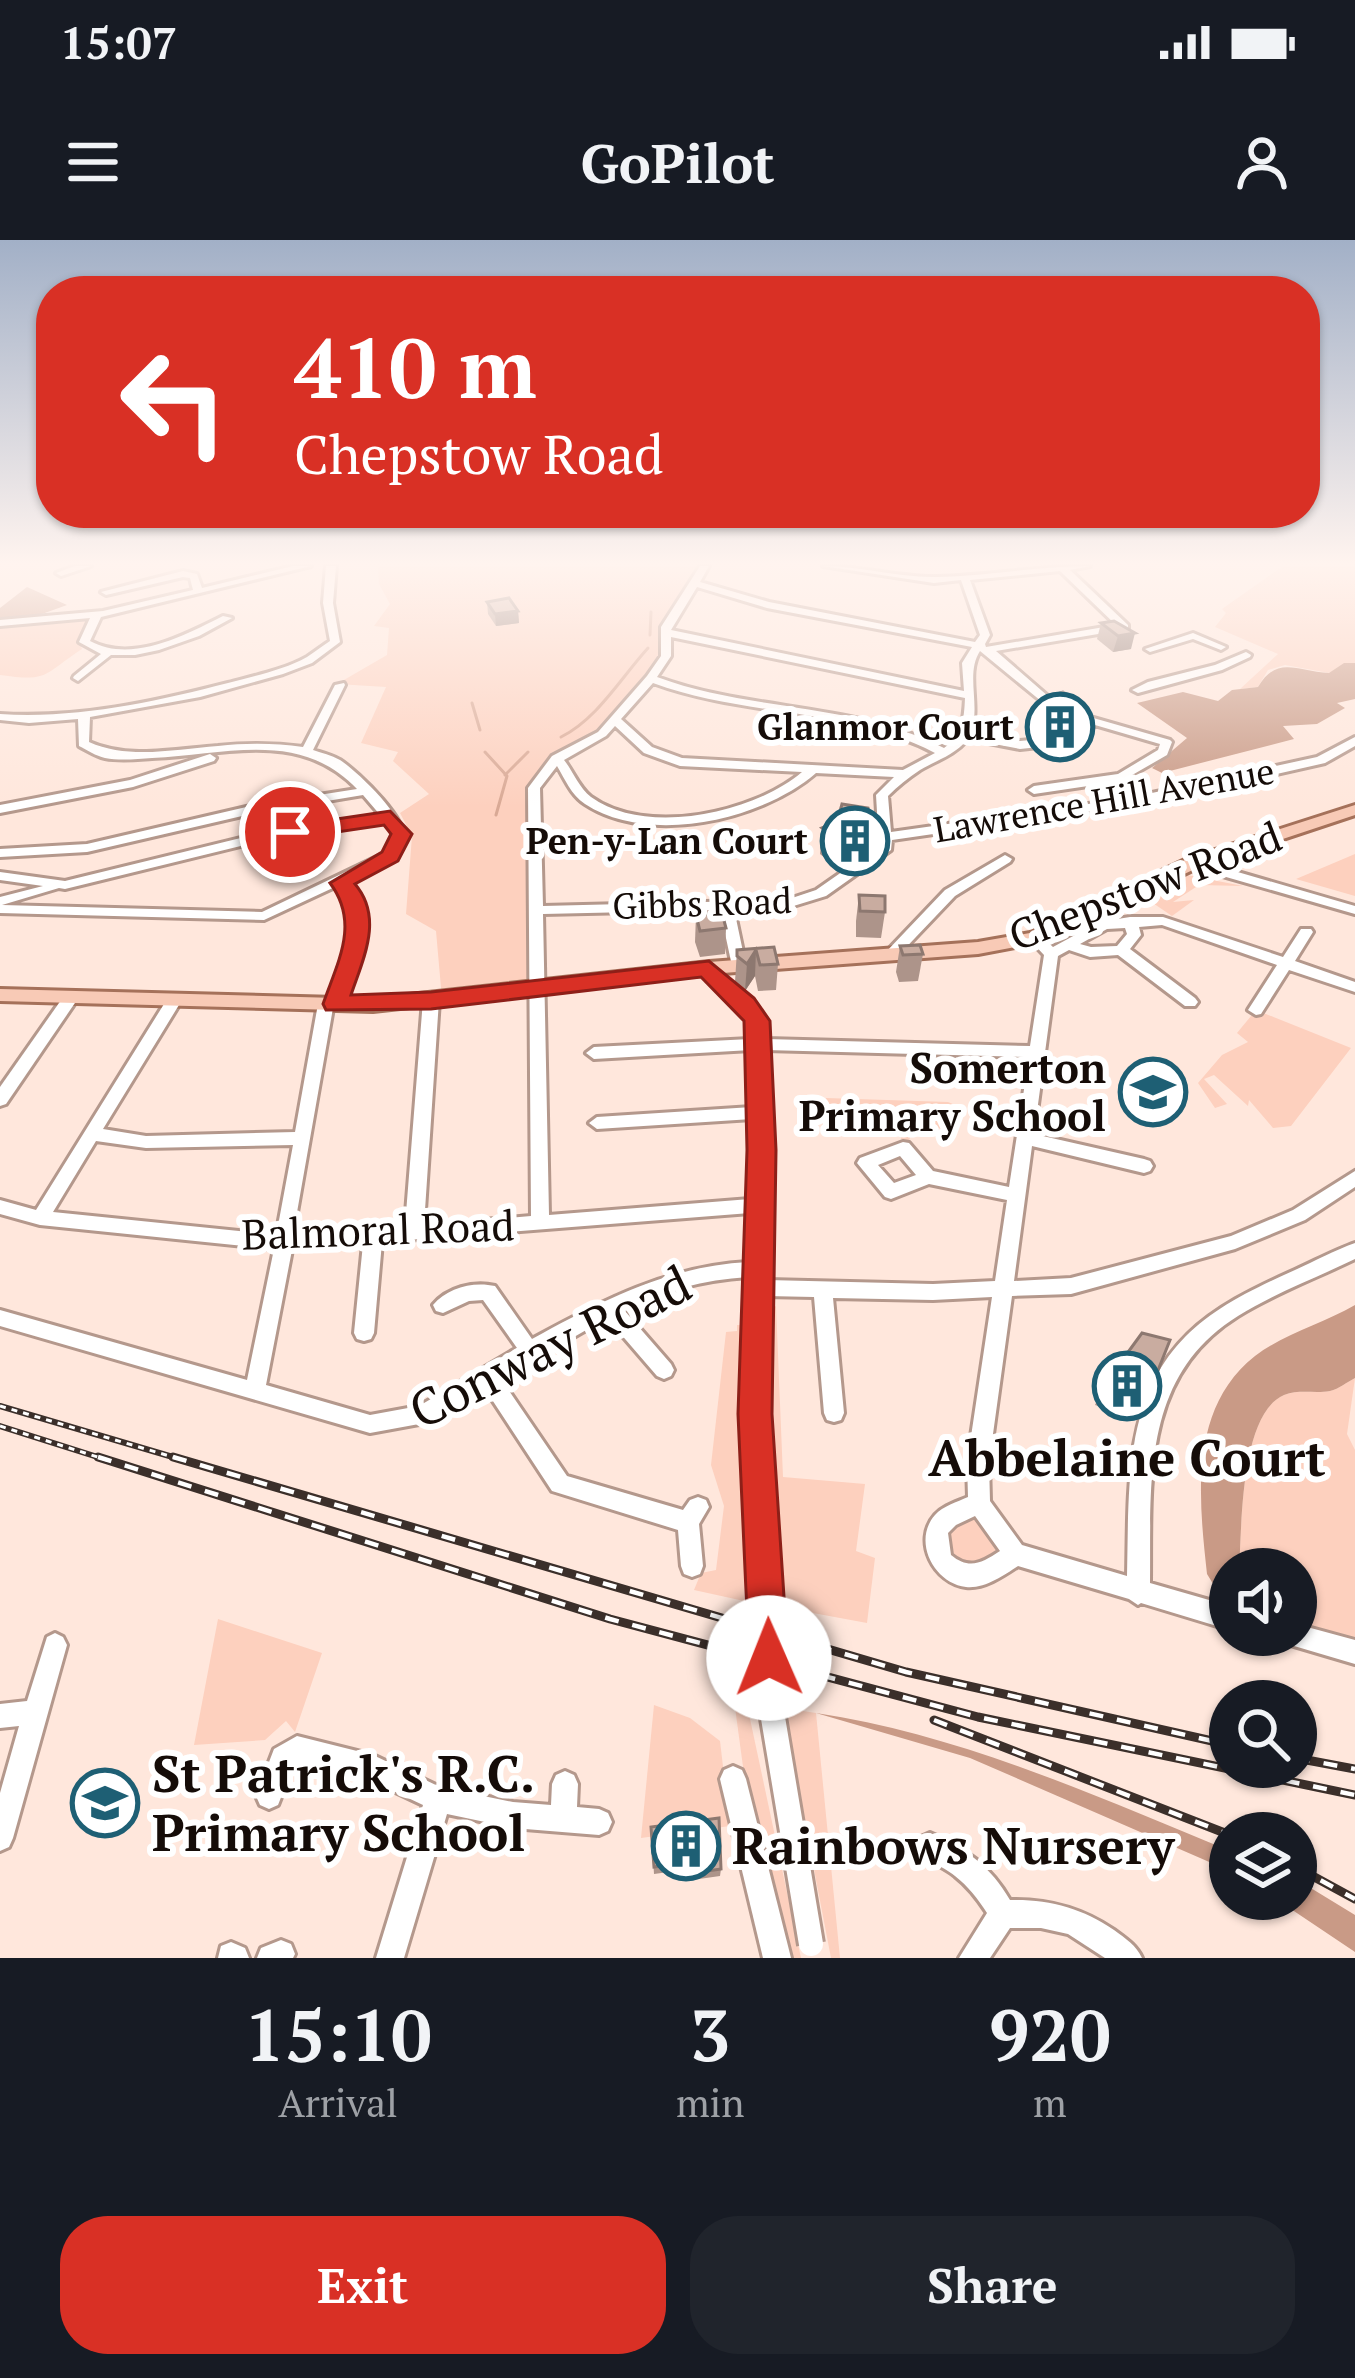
<!DOCTYPE html>
<html lang="en">
<head>
<meta charset="utf-8">
<style>
	:root { --surface:#171b24; --page:#20242c; --text:#f1f3f6; --muted:#9ea1a6; --accent:#d93025 }
	body { margin:0; font-family:"PT Serif",serif; background:var(--page); color:var(--text); height:100vh; display:flex; flex-direction:column; font-size:45px; white-space:nowrap }
	* { box-sizing:border-box; margin:0 }
	p { font-size:39px; color:var(--muted) }
	.icon { flex:none; width:66px; height:66px; fill:none; stroke:currentColor; stroke-width:2; stroke-linecap:round; stroke-linejoin:round }
	.map { position:relative; height:1718px; overflow:hidden }
	.details { display:flex; flex-direction:column; background:var(--surface); flex:1 }
	.details>* { flex:none }
	.hud { position:absolute; left:36px; top:36px; width:1284px; height:252px; border-radius:48px; box-shadow:0 3px 9px #0004; background:#d93025; color:#fff; overflow:hidden }
	.fabs { position:absolute; left:1209px; top:1308px; display:grid; gap:24px }
	.fabs a { display:grid; place-items:center; width:108px; height:108px; border-radius:50%; background:var(--surface); box-shadow:0 3px 9px #0004; font-size:60px }
	.pin { position:absolute; display:grid; place-items:center; width:102px; height:102px; color:#fff; margin:-51px; border:6px solid #fff; border-radius:50%; box-shadow:0 3px 12px #0007 }
	.me { position:absolute; width:132px; margin:-66px; rotate:359deg; stroke-linejoin:round; filter:drop-shadow(0 0 9px #0008) }
	.turn { display:flex; align-items:center; gap:42px; height:252px; padding:0 60px; font-size:54px }
	.turn .icon { width:156px; height:156px; stroke-width:2.5 }
	.turn b { display:block; font-size:84px; line-height:102px }
	.eta { display:flex; justify-content:space-evenly; align-items:center; height:204px; text-align:center }
	.eta b { font-size:72px; font-weight:600; line-height:84px }
	.cta { display:flex; gap:24px; margin-top:auto; padding:24px 60px }
	.cta a { flex:1; height:138px; border-radius:48px; background:var(--accent); color:#fff; font-size:48px; font-weight:600; line-height:138px; text-align:center }
	.cta a+a { background:var(--page); color:var(--text) }
	.status { display:flex; justify-content:space-between; align-items:center; height:84px; padding:0 60px; background:var(--surface); direction:ltr }
	.status svg { height:33px; fill:currentColor }
	header { display:flex; justify-content:space-between; align-items:center; height:156px; padding:0 60px; background:var(--surface); font-size:54px; font-weight:600 }
	.map>svg:first-child { display:block }
	.green { fill:#fdd0be }
	.forest { fill:#c99a86 }
	.lines { fill:none; stroke-linecap:round; stroke-linejoin:round }
	.stream { stroke:#d9a995; stroke-width:3 }
	.minor-casing { stroke:#b4988c; stroke-width:6 }
	.major-casing { stroke:#a5715a; stroke-width:6 }
	.minor { fill:#fff; fill-rule:evenodd }
	.major { fill:#f8cab6; fill-rule:evenodd }
	.rail-far1-casing { stroke:#3b2f2a; stroke-width:6 }
	.rail-casing { stroke:#3b2f2a; stroke-width:9 }
	.rail-far1 { stroke:#fff; stroke-width:3; stroke-dasharray:6; stroke-linecap:butt }
	.rail { stroke:#fff; stroke-width:4.5; stroke-dasharray:14; stroke-linecap:butt }
	.minor-bridge-casing { stroke:#b4988c; stroke-width:30; stroke-linecap:butt }
	.minor-bridge { stroke:#fff; stroke-width:24 }
	.wall { fill:#ad948a }
	.shaded-wall { fill:#8d7870 }
	.building { fill:#c9aca0; stroke:#8d7870; stroke-width:3 }
	.route { fill:#d93025; stroke:#8d1f18; stroke-width:3 }
	.labels { text-anchor:middle; stroke-width:12; stroke-linejoin:round; paint-order:stroke }
	.far-poi-label { font-size:36px; font-weight:bold; fill:#150c08; stroke:#fff; text-anchor:end }
	.far-street-label { font-size:36px; fill:#150c08; stroke:#fff }
	.street-label { font-size:42px; fill:#150c08; stroke:#fff }
	.poi-label { font-size:42px; font-weight:bold; fill:#150c08; stroke:#fff; text-anchor:end }
	.near-street-label { font-size:51px; fill:#150c08; stroke:#fff }
	.near-poi-label { font-size:51px; font-weight:bold; fill:#150c08; stroke:#fff; text-anchor:start }
</style>
</head>
<body>
<div class="status"><b>15:07</b><svg viewBox="0 0 49 12"><path d="M0 12V9h3v3zM5 12V6h3v6zM10 12V3h3v9zM15 12V0h3v12zM26 1h20v11H26zM47 4h2v5h-2z"/></svg></div>
<header><svg class="icon" aria-label="menu" viewBox="0 0 24 24"><path d="M4 6h16M4 12h16M4 18h16"/></svg>GoPilot<svg class="icon" aria-label="person" viewBox="0 0 24 24"><circle cx="12" cy="8" r="4"/><path d="M4 21q1-7 8-7t8 7"/></svg></header>
<div class="map">
<svg width="1355" height="1718" viewBox="0 0 1355 1718">
	<rect width="100%" height="100%" fill="#ffe7dc"/>
	<g class="green">
		<path d="M378,326h327l-39,61v29l-64,78 -33,16 -30,27 -5,211 -92,11 -6,-68 -30,-17 6,-78 -12,-23 29,-19 -36,-33 5,-9 -37,-9 25,-56 -49,-3 50,-29 2,-27 -15,-2 16,-22 -11,-20z"/>
		<path d="M1283,326h72v97l-26,10 -44,-8 -17,5 -10,17 -18,2 38,-35 -63,-27 11,-14 -4,-4z"/>
		<path d="M63,378l27,2 -11,19 3,10c-40,26 -32,33 -82,26v-47z"/>
		<path d="M1355,614v42l-59,-17z"/>
		<path d="M1187,635l56,11 -44,-1 -26,17 21,-2 -22,16 -28,-19z"/>
		<path d="M1256,770l95,38 -60,78 -18,2 -24,-28 -1,6 -34,-31 -10,4 23,25 -12,4 -17,-25 24,-28 26,-13 -11,-9z"/>
		<path d="M826,858l122,4 12,5 -5,24 -41,-7 -5,17 -8,-2 3,-18 -43,-5 -31,10z"/>
		<path d="M776,1066l7,171 82,7 -9,67 19,7 -8,65 -92,-17 -12,-289z"/>
		<path d="M737,1085h7v276l-50,-11 7,-17 15,-3 8,-64 -13,-41 15,-133 11,-1z"/>
		<path d="M1355,1138l-8,56 8,16v202l-59,-17v-66h-57c3,-43 1,-155 45,-174 16,-6 31,-1 46,-4 9,-2 17,-9 25,-13z"/>
		<path d="M979,1264l36,50 -64,19 -13,-50z"/>
		<path d="M218,1379l104,34 -27,79 -9,-11 -21,19 -71,5z"/>
		<path d="M734,1460h12l55,258h-8l-49,-184z"/>
		<path d="M654,1465l36,13 30,23 10,85 -89,12z"/>
		<path d="M783,1468l33,5 24,245h-9z"/>
	</g>
	<g class="forest">
		<path d="M27,347l40,18 -50,18 -17,-5v-10z"/>
		<path d="M1344,423h11v36l-18,4 8,5 -28,16 -34,2 11,13 -132,34 -10,-5 35,-30 -50,-35 46,-11 35,9 14,-11 26,-3c19,-32 38,-16 71,-14z"/>
		<path d="M1355,1065v73c-8,4 -16,11 -25,13 -15,3 -30,-2 -46,4 -44,19 -42,131 -45,174h-9v21l-15,-3 -8,-13c-8,-74 -19,-165 48,-218 29,-22 69,-33 100,-51z"/>
		<path d="M816,1473c142,21 281,83 414,138v20l-260,-113z"/>
		<path d="M1296,1639l59,36v37l-79,-53h20z"/>
	</g>
	<g class="lines">
		<g class="stream">
			<path d="M650,395l1,-23"/>
			<path d="M472,463l8,27"/>
			<path d="M561,497c36,-18 59,-58 87,-89"/>
			<path d="M485,512l22,24 -11,39"/>
			<path d="M505,535l23,-23"/>
		</g>
		<defs>
			<g id="minor">
				<path d="M75,326h16l-30,10 -5,-3z"/>
				<path d="M293,326h18l-210,51 -11,24c42,23 95,-6 133,-25l9,2 -33,18 -40,14 -24,5h-24l-33,26 -5,-3 1,-2 27,-22 -22,-12 11,-24 -90,8v-6l103,-9 90,-21 -3,-12 -7,-1 -77,18 -5,-3 82,-21 14,3 5,14z"/>
				<path d="M326,326h10l-3,37 7,39 -28,21 -29,11 -83,23 -110,20 -1,25c40,18 87,7 129,4 29,-3 56,-3 85,1l32,-62 9,-2 1,2 -32,65c9,3 18,5 27,10 18,12 75,65 63,87 -9,18 -38,26 -55,34 32,43 11,79 -5,123l-3,4h-7l-40,227 112,-9 18,-226 8,-5 8,5 -15,225 107,-9 -3,-428 24,-32 46,-24 49,-56 14,-20v-29l39,-61h9l-9,16 69,20 206,40 5,-7 -19,-55 -27,3 -111,-17c38,0 76,12 114,11 51,-1 102,-11 153,-11l-20,4 58,55v4l-132,22 53,46 34,18 87,25 2,2 -5,13 -40,23 2,20 188,-41 38,-20v9l-30,17 -171,39 -262,38 -1,10 -65,46 -39,12 -53,1 12,57 -7,5 -7,-5 -12,-56 -177,4 6,301 201,-16 2,-80 -155,10 -8,-6 8,-6 155,-10 -1,-57 -157,9 -8,-6 8,-6 156,-8 -1,-17 -36,-36 -11,-18 2,-3h10c12,20 40,34 49,53 2,5 2,15 3,21l264,7 14,-91 -16,-17 2,-3h10l13,12 46,-25 31,-5h33l120,40 18,-28h10l2,3 -18,29 60,21v10l-66,-22 -28,44 -5,1 -8,-5 29,-45 -115,-40 -23,2 2,8 -11,14 65,49 3,4 -3,4h-10l-67,-51 -28,2 -21,-7 -11,6 -24,178 110,25 6,2 3,5 -3,5 -6,2 -112,-27 -18,135 57,-3 160,-42 62,-26 62,-39v16l-50,33 -70,29 -164,45 -59,2 -23,167 1,38 32,44 105,31c1,-43 0,-88 7,-131 18,-102 73,-136 161,-175 20,-9 40,-20 60,-27v16c-39,19 -80,34 -117,57 -97,60 -87,166 -88,267l80,23v24l-89,-27 -3,2 -9,-6 -111,-33c-15,10 -34,23 -52,21 -32,-4 -54,-46 -31,-72 8,-9 22,-13 33,-18l-1,-34 25,-166 -59,3 -100,-2 11,115 -3,7 -7,2 -7,-2 -3,-7 -10,-116 -48,-1 4,179 -3,7 -8,3 -8,-3 -3,-7 -2,-113 2,-85c-44,3 -85,13 -124,33l47,54 3,6 -3,6 -7,3 -7,-3 -50,-58 -106,61 66,97 116,34 7,-10 8,-3 8,3 3,7 -10,17 4,42 -3,8 -8,3 -8,-3 -3,-8 -3,-36 -126,-39 -67,-102 -55,33 -60,11 -370,-107v-16l247,70 27,-131 -234,-24 -40,-11v-14l36,10 133,-214 5,-1 8,5 -79,129 43,7 149,-4 23,-128 3,-4h8c15,-37 35,-78 8,-114l-73,34 -264,-7v-16l43,-11 -43,-6v-8l65,9 196,-48 120,-17 -18,-21 -108,18 -168,39 -87,5v-8l87,-5 168,-39 102,-16c-57,-60 -131,-34 -205,-31 -15,1 -32,3 -47,0 -9,-2 -18,-8 -26,-12l-1,-27 -49,4 -29,-3v-6c77,5 154,-12 228,-31 26,-7 56,-13 79,-26 8,-5 15,-11 23,-16l-7,-38zM1060,331l56,54 -130,22 -1,-3 5,-9 -20,-55zM697,347l70,21 205,39 -10,16 2,28 -293,-61zM671,397l294,61c-1,21 -2,37 -21,50 -90,-46 -193,-36 -287,-71l14,-21zM980,411l61,50 44,21 -12,14 -53,5 -49,-9c10,-27 -6,-58 9,-81zM653,443c92,34 194,24 282,70l-32,17 -221,-12 -30,-11 -31,-28zM1095,485l65,19 -2,6 -40,24 -84,12 -6,4 6,4 81,-12 1,18 -225,32 -3,-36c10,-10 20,-18 32,-26 19,-11 33,-14 48,-31l52,10 57,-6 4,-2zM615,486l29,27 36,13 122,6c-48,41 -156,65 -211,25 -12,-9 -18,-26 -27,-37l42,-24zM557,526c8,13 14,29 28,38 64,42 177,16 231,-31l78,4 -18,18 3,51 -63,44 -30,10 -243,6 -3,-118zM387,582c8,12 8,21 -2,31l-123,59 -260,-7 57,-17 6,1 196,-48zM1125,688l2,6 -10,12 -26,1 -11,-3 27,-15zM766,810l263,7 -20,130 -76,-16 -24,-28 -6,-1 -43,16 -3,5 28,34 6,2 38,-15 78,16 -12,81 -62,3 -166,-4 2,-168zM96,901l50,7 147,-3 -16,86 2,4 -226,-23zM900,916l16,19 -22,8 -16,-18zM750,973l-2,49c-79,4 -147,39 -216,77l-37,-53c-22,-5 -48,2 -62,19l3,6 7,2 26,-12 14,-1 34,48 -98,58 -49,9 -104,-30 26,-135 71,-6 -9,89 3,6 7,2 7,-2 3,-6 8,-91zM975,1276l25,35c-18,12 -31,19 -49,4l-3,-22 8,-8z"/>
				<path d="M1193,393l33,14 -5,3 -28,-11 -43,13 -5,-3z"/>
				<path d="M1246,412l5,3 -1,2 -28,13 -84,23 -6,-3 16,-8 67,-17z"/>
				<path d="M210,514l6,4 -2,3 -81,26 -133,26v-8l130,-25z"/>
				<path d="M1005,615l7,4 -2,3 -55,34 -60,63h-10l-2,-3 2,-3 60,-63z"/>
				<path d="M1193,619l162,47v8l-167,-48 -2,-3z"/>
				<path d="M71,752l8,5 -73,107 -6,2v-19l66,-94z"/>
				<path d="M1296,1384l59,16v24l-71,-21 -4,-8h16z"/>
				<path d="M55,1393l8,4 4,8 -54,193 -4,9 -9,4v-58l19,-67 -19,2v-24l27,-3 20,-64z"/>
				<path d="M297,1496l76,19 67,32 73,15 38,3 1,-21 4,-9 9,-4 9,4 4,9 -1,23 22,2 9,4 4,9 -4,9 -9,4 -86,-7 -66,-14 -43,144h-28l47,-153 -53,-25 -71,-18 -6,5 -15,38 -9,4 -9,-4 -4,-9 18,-47z"/>
				<path d="M733,1526l9,4 4,9 45,179h-28l-43,-179 4,-9z"/>
				<path d="M930,1593c35,14 61,34 80,67 39,-1 72,8 104,30 12,9 22,15 28,28h-37l-37,-24 -27,-6h-31l-20,30h-31l28,-45c-9,-14 -19,-27 -32,-37 -13,-11 -32,-15 -38,-30l4,-9z"/>
				<path d="M281,1700l10,4 4,10 -2,4h-36l4,-10z"/>
				<path d="M231,1702l14,6 4,10h-31l3,-12z"/>
			</g>
			<path id="major" d="M1355,565v10l-156,52 -158,75 -63,12 -269,20 -336,37 -373,-10v-12l373,10 336,-37 269,-20 52,-9 157,-74z"/>
		</defs>
		<use href="#minor" class="minor-casing"/>
		<use href="#major" class="major-casing"/>
		<use href="#minor" class="minor"/>
		<use href="#major" class="major"/>
		<defs>
			<g id="rail-far1">
				<path d="M0,1166l183,54"/>
				<path d="M0,1186l107,34"/>
			</g>
			<g id="rail">
				<path d="M98,1217l512,162 368,98 377,78"/>
				<path d="M173,1217l733,215 324,73"/>
				<path d="M934,1480l296,115"/>
				<path d="M1296,1518l59,11"/>
				<path d="M1296,1627l59,32"/>
			</g>
		</defs>
		<use href="#rail-far1" class="rail-far1-casing"/>
		<use href="#rail" class="rail-casing"/>
		<use href="#rail-far1" class="rail-far1"/>
		<use href="#rail" class="rail"/>
		<defs>
			<path id="minor-bridge" d="M759,1235l10,219 42,250"/>
		</defs>
		<use href="#minor-bridge" class="minor-bridge-casing"/>
		<use href="#minor-bridge" class="minor-bridge"/>
	</g>
	<g class="wall">
		<path d="M487,362l31,9 1,12 -23,3 -8,-12z"/>
		<path d="M1114,381l17,28 -18,3 -16,-13 4,-16z"/>
		<path d="M1044,459l33,8 -6,25 -15,1 -18,-10z"/>
		<path d="M869,576l-3,26 -11,9 -25,11 -10,-8 2,-26z"/>
		<path d="M859,655l26,17 -4,26 -25,-1v-16z"/>
		<path d="M696,675l30,13 -1,26 -25,3 -5,-15z"/>
		<path d="M900,706l23,8 -5,27 -19,1 -3,-10z"/>
		<path d="M774,707l4,17 -2,26 -18,1 -3,-15 -10,15 -10,-9 2,-32z"/>
		<path d="M1107,1141l42,12 -13,25 -41,-13z"/>
		<path d="M651,1587l70,42 -1,7 -28,4 -1,-11 -37,5z"/>
	</g>
	<g class="shaded-wall">
		<path d="M518,371l1,12 -23,3 -1,-12z"/>
		<path d="M1135,393l-4,16 -18,3 5,-16z"/>
		<path d="M869,576l-3,26 -11,9 -25,11 3,-26z"/>
		<path d="M756,710l-1,26 -10,15 2,-27z"/>
	</g>
	<g class="building">
		<path d="M509,358l9,13 -23,3 -8,-12z"/>
		<path d="M1114,381l21,12 -17,3 -17,-13z"/>
		<path d="M1063,452l14,8v7l-15,2 -18,-10z"/>
		<path d="M842,564l26,4 1,8 -11,10 -25,10 -11,-8 15,-6z"/>
		<path d="M859,655l26,1v16l-25,-1z"/>
		<path d="M722,673l4,15 -26,3 -4,-16z"/>
		<path d="M920,705l3,9 -20,1 -3,-9z"/>
		<path d="M774,707l4,17 -18,1 -4,-15 -9,14 -10,-8v-6z"/>
		<path d="M1142,1093l28,7 -21,53 -42,-12z"/>
		<path d="M719,1578l2,51 -28,4 -2,-11 -37,5 -3,-40z"/>
	</g>
	<linearGradient id="sky" x2="0" y2="1"><stop stop-color="#a2b0c7"/><stop offset="0.57" stop-color="#fff4ef"/><stop offset="1" stop-color="#fff4ef" stop-opacity="0"/></linearGradient>
	<rect width="1355" height="567" fill="url(#sky)"/>
	<path class="route" d="M390,571l22,23 -14,27 -43,23c29,34 8,75 -4,111l80,-3 278,-31 45,37 16,23 6,129 -4,264 16,244 -5,14 -14,6 -14,-6 -6,-14 -11,-244 9,-264 -3,-129 -43,-44 -270,32 -105,1 -3,-6c15,-43 37,-81 7,-121l52,-31 9,-18 -7,-9 -94,14 -11,-7 11,-6z"/>
	<defs>
		<symbol id="building-ring" viewBox="-11 -11 22 22"><circle r="9.5" fill="#fff" stroke="#1e5f74" stroke-width="1.5"/><path d="M-4-6H4V6H1V3H-1V6H-4ZM-2.5-4.3h1.7v1.8h-1.7ZM.8-4.3h1.7v1.8H.8ZM-2.5-1h1.7V.8h-1.7ZM.8-1h1.7V.8H.8Z" fill="#1e5f74"/></symbol>
		<symbol id="school-ring" viewBox="-11 -11 22 22"><circle r="9.5" fill="#fff" stroke="#1e5f74" stroke-width="1.5"/><path d="M0-5L7-2L0 1L-7-2ZM-4 1L0 2.5L4 1V4Q0 6-4 4Z" fill="#1e5f74"/></symbol>
	</defs>
	<g fill-rule="evenodd">
		<use href="#building-ring" x="1022" y="449" width="76" height="76"/>
		<use href="#building-ring" x="817" y="563" width="76" height="76"/>
		<use href="#school-ring" x="1115" y="814" width="76" height="76"/>
		<use href="#building-ring" x="1089" y="1108" width="76" height="76"/>
		<use href="#school-ring" x="67" y="1525" width="76" height="76"/>
		<use href="#building-ring" x="648" y="1568" width="76" height="76"/>
	</g>
	<g class="labels">
		<g class="far-poi-label">
			<text x="1014" y="500">Glanmor Court</text>
			<text x="808" y="614">Pen-y-Lan Court</text>
		</g>
		<g class="far-street-label">
			<text transform="translate(1104 560) rotate(-10)" y="13">Lawrence Hill Avenue</text>
			<text transform="translate(702 663) rotate(-2)" y="13">Gibbs Road</text>
		</g>
		<g class="street-label">
			<text transform="translate(1145 646) rotate(-21)" y="15">Chepstow Road</text>
			<text transform="translate(378 990) rotate(-2)" y="15">Balmoral Road</text>
		</g>
		<g class="poi-label">
			<text x="1106" y="843">Somerton<tspan x="1106" dy="48">Primary School</tspan></text>
		</g>
		<g class="near-street-label">
			<text transform="translate(550 1107) rotate(-26)" y="18">Conway Road</text>
		</g>
		<g class="near-poi-label">
			<text x="1127" y="1236" text-anchor="middle">Abbelaine Court</text>
			<text x="152" y="1552">St Patrick's R.C.<tspan x="152" dy="59">Primary School</tspan></text>
			<text x="732" y="1624">Rainbows Nursery</text>
		</g>
	</g>
</svg>
<div class="fabs">
<a><svg class="icon" aria-label="sound" viewBox="0 0 24 24"><path d="M4 9h4l5-4v14l-5-4H4zM17 9q2 3 0 6"/></svg></a>
<a><svg class="icon" aria-label="search" viewBox="0 0 24 24"><circle cx="10" cy="10" r="6"/><path d="M15 15l6 6"/></svg></a>
<a><svg class="icon" aria-label="layers" viewBox="0 0 24 24"><path d="M12 4l9 5-9 5-9-5zM3 14l9 5 9-5"/></svg></a>
</div>
<div class="pin" style="left:290px;top:592px;background:#d93025"><svg class="icon" aria-label="arrive" viewBox="0 0 24 24"><path d="M6 21V4h12l-3 4 3 4H6"/></svg></div>
<svg class="me" style="left:769px;top:1418px" viewBox="-20 -20 40 40"><circle r="19" fill="#fff"/><path d="M0-13L10 11 0 6-10 11z" fill="#d93025"/></svg>
<div class="hud">
<div class="turn"><svg class="icon" aria-label="left" viewBox="0 0 24 24"><path d="M17 20v-9H6M10 6l-5 5 5 5"/></svg><div><b>410 m</b>Chepstow Road</div></div>
</div>
</div>
<section class="details">
<div class="eta">
<div><b>15:10</b><p>Arrival</p></div>
<div><b>3</b><p>min</p></div>
<div><b>920</b><p>m</p></div>
</div>
<div class="cta"><a>Exit</a><a>Share</a></div>
</section>
</body>
</html>
